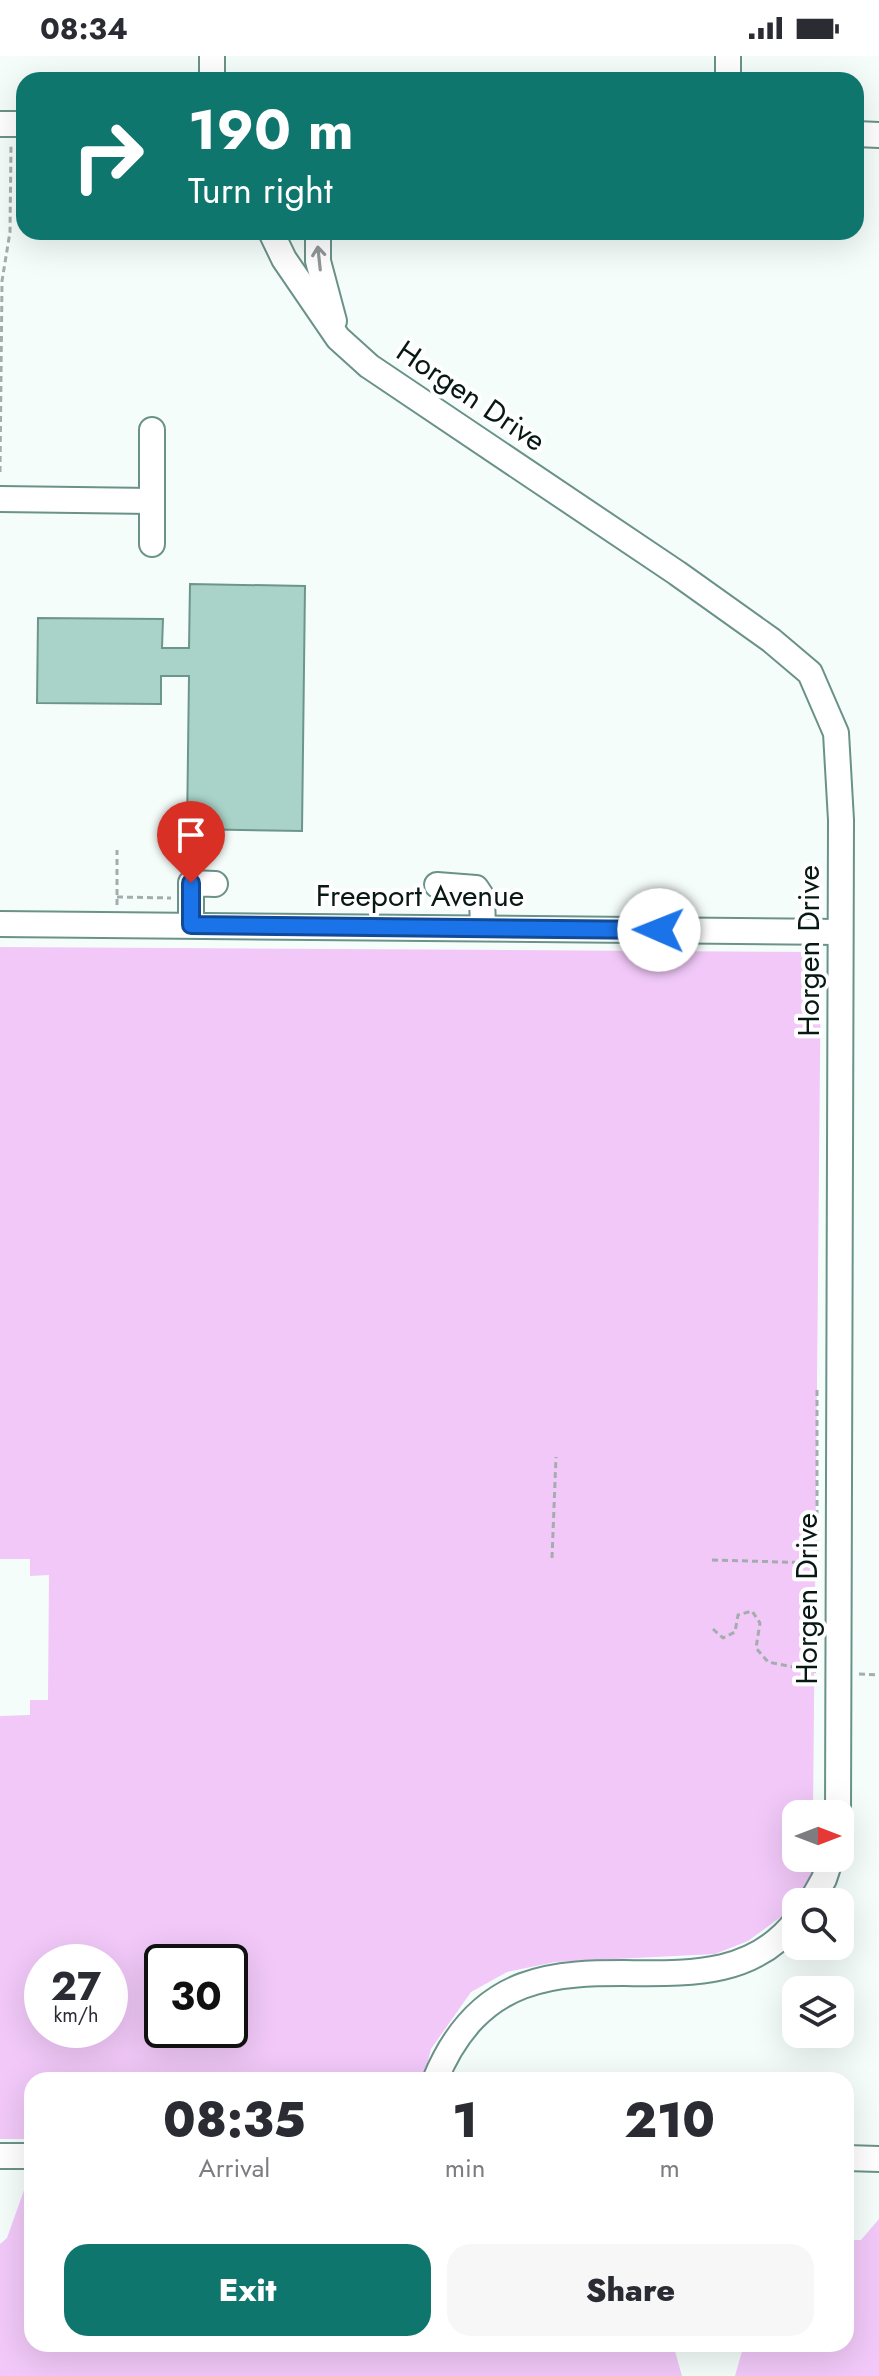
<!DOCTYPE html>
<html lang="en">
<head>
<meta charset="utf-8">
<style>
	:root { --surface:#fff; --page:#f7f7f7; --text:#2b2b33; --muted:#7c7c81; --accent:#0f766e }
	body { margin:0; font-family:Jost,sans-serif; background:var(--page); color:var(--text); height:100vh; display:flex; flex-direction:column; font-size:30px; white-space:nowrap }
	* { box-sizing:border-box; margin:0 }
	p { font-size:26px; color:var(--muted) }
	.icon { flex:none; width:44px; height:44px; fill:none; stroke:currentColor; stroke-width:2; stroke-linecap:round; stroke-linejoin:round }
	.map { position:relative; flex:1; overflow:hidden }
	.drawer { position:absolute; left:24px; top:2016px; width:830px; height:280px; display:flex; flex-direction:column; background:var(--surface); border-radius:24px; box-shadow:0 8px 32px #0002 }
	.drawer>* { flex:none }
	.guide { position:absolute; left:16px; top:16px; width:848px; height:168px; border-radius:24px; box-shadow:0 8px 32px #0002; background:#0f766e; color:#fff; overflow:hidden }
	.needle { width:52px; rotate:90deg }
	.controls { position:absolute; left:782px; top:1744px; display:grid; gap:16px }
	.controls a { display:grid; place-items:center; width:72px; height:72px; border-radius:16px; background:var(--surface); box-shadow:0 8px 32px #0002; font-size:40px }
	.speed { position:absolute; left:24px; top:1888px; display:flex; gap:16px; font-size:40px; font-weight:700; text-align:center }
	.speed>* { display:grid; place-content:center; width:104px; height:104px; border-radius:50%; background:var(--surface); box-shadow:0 8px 32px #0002; line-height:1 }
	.speed small { font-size:20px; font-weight:400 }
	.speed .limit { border:4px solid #111; border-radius:12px; background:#fff; color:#111 }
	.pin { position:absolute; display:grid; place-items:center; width:68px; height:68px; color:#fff; margin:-82px -34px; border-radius:50% 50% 50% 0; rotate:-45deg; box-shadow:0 0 8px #0007 }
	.pin .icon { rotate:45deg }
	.me { position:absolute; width:88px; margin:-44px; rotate:271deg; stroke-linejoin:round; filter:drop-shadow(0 0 6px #0008) }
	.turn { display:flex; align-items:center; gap:28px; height:168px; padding:0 40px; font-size:36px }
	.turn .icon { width:104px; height:104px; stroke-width:2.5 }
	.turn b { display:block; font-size:56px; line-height:68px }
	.eta { display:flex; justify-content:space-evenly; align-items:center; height:136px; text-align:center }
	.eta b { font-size:48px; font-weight:800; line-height:56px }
	.button { display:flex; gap:16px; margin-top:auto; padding:16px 40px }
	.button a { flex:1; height:92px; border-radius:24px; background:var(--accent); color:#fff; font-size:32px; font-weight:800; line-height:92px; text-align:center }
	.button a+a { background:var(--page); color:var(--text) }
	.status { display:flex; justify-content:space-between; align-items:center; height:56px; padding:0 40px; background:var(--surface); direction:ltr }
	.status svg { height:22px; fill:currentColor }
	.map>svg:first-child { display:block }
	.green { fill:#f1c8f8; fill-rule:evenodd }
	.building { fill:#a9d3c8; stroke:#6c958b; stroke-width:2 }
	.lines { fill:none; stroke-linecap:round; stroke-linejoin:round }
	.minor-casing { stroke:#6a9289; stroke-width:28 }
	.path { stroke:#a3aeac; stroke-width:3; stroke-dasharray:6 4; stroke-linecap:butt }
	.minor { stroke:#fff; stroke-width:24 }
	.oneway { stroke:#909796 }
	.route-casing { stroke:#114b97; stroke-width:20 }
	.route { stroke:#1a73e8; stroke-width:14 }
	.labels { text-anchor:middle; stroke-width:8; stroke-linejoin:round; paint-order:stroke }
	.street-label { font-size:30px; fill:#081815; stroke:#fff }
</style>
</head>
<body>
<div class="status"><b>08:34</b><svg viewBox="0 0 49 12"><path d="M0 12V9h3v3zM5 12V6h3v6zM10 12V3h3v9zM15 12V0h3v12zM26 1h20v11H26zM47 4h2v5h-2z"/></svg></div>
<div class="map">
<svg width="879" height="2320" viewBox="0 0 879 2320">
	<rect width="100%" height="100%" fill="#f5fdfb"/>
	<g class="green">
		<path d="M0,891l821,5 -8,862h-17v44h17l-1,15 -23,38 -41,30 -33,13 -160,8 -48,10 -36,20 -40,57 -8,31h-391v59h-32v-423l30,-1v-15h18l1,-125 -19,1v-17h-30zM42,1906h68v68h-68zM162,1906h68v68h-68z"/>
		<path d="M29,2120h3v168h641l9,32h-682v-132l7,-6z"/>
		<path d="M879,2163v157h-144l9,-32h102v-104h15z"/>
	</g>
	<path class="building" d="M190,528l115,2 -3,245 -115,-2 2,-153h-28v28l-124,-1 1,-85 125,1 -1,29h27z"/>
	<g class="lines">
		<defs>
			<g id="minor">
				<path d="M212,0v24"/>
				<path d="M728,0v24"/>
				<path d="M0,68h24"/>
				<path d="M856,78l23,1"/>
				<path d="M271,176l13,27 54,79 31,28 308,207 94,67 39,33 26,60 5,87 -3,994"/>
				<path d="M318,176v29l16,60"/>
				<path d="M0,443l152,2v-71"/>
				<path d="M152,445v43"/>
				<path d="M437,829l39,3 6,9 1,31"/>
				<path d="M0,868l840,8"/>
				<path d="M191,869v-42l24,1"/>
				<path d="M811,1846l13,-23 7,-21"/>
				<path d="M435,2024c79,-193 267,-39 361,-159"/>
				<path d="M0,2100h32"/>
				<path d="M846,2102l33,1"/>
			</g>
		</defs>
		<use href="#minor" class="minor-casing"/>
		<g class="path">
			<path d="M0,416l2,-191 8,-49 1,-88"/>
			<path d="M117,841l54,1"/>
			<path d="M117,849v-55"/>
			<path d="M817,1500v-168"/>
			<path d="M552,1502l4,-101"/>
			<path d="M712,1504l105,3"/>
			<path d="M713,1573l10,9 12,-6 3,-17 14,-4 8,12 -4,25 12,14 51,10"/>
			<path d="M859,1618l20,1"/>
		</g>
		<use href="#minor" class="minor"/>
	</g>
	<defs><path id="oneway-shaft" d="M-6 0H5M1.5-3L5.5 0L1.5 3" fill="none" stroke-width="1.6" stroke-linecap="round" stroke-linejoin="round" transform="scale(2)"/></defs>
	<use class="oneway" href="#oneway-shaft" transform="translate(319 202) rotate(-96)"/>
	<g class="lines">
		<defs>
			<path id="route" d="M191,827v42l468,5"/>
		</defs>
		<use href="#route" class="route-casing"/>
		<use href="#route" class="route"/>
	</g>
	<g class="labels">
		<g class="street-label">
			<text transform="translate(471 340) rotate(34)" y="10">Horgen Drive</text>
			<text x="420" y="850">Freeport Avenue</text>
			<text transform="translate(809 895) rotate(-90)" y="10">Horgen Drive</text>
			<text transform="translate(807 1543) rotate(-90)" y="10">Horgen Drive</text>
		</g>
	</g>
</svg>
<div class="controls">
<a><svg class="needle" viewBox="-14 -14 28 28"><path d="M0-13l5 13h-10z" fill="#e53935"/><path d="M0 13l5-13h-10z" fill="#7c7c81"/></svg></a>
<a><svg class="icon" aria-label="search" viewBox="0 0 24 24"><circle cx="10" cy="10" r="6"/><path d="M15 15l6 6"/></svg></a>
<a><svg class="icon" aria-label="layers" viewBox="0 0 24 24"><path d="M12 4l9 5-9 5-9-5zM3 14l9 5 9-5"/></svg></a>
</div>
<div class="speed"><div>27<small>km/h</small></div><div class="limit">30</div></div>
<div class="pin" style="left:191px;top:827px;background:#d93025"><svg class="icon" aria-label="arrive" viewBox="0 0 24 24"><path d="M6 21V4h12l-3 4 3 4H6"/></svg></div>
<svg class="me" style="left:659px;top:874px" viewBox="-20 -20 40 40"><circle r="19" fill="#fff"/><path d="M0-13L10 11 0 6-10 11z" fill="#1a73e8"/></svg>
<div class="guide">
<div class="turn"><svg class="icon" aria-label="right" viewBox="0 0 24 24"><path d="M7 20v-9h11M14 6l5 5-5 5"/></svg><div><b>190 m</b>Turn right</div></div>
</div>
<section class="drawer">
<div class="eta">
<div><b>08:35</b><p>Arrival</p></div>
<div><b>1</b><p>min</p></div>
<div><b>210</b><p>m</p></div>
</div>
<div class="button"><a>Exit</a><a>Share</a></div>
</section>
</div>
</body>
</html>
